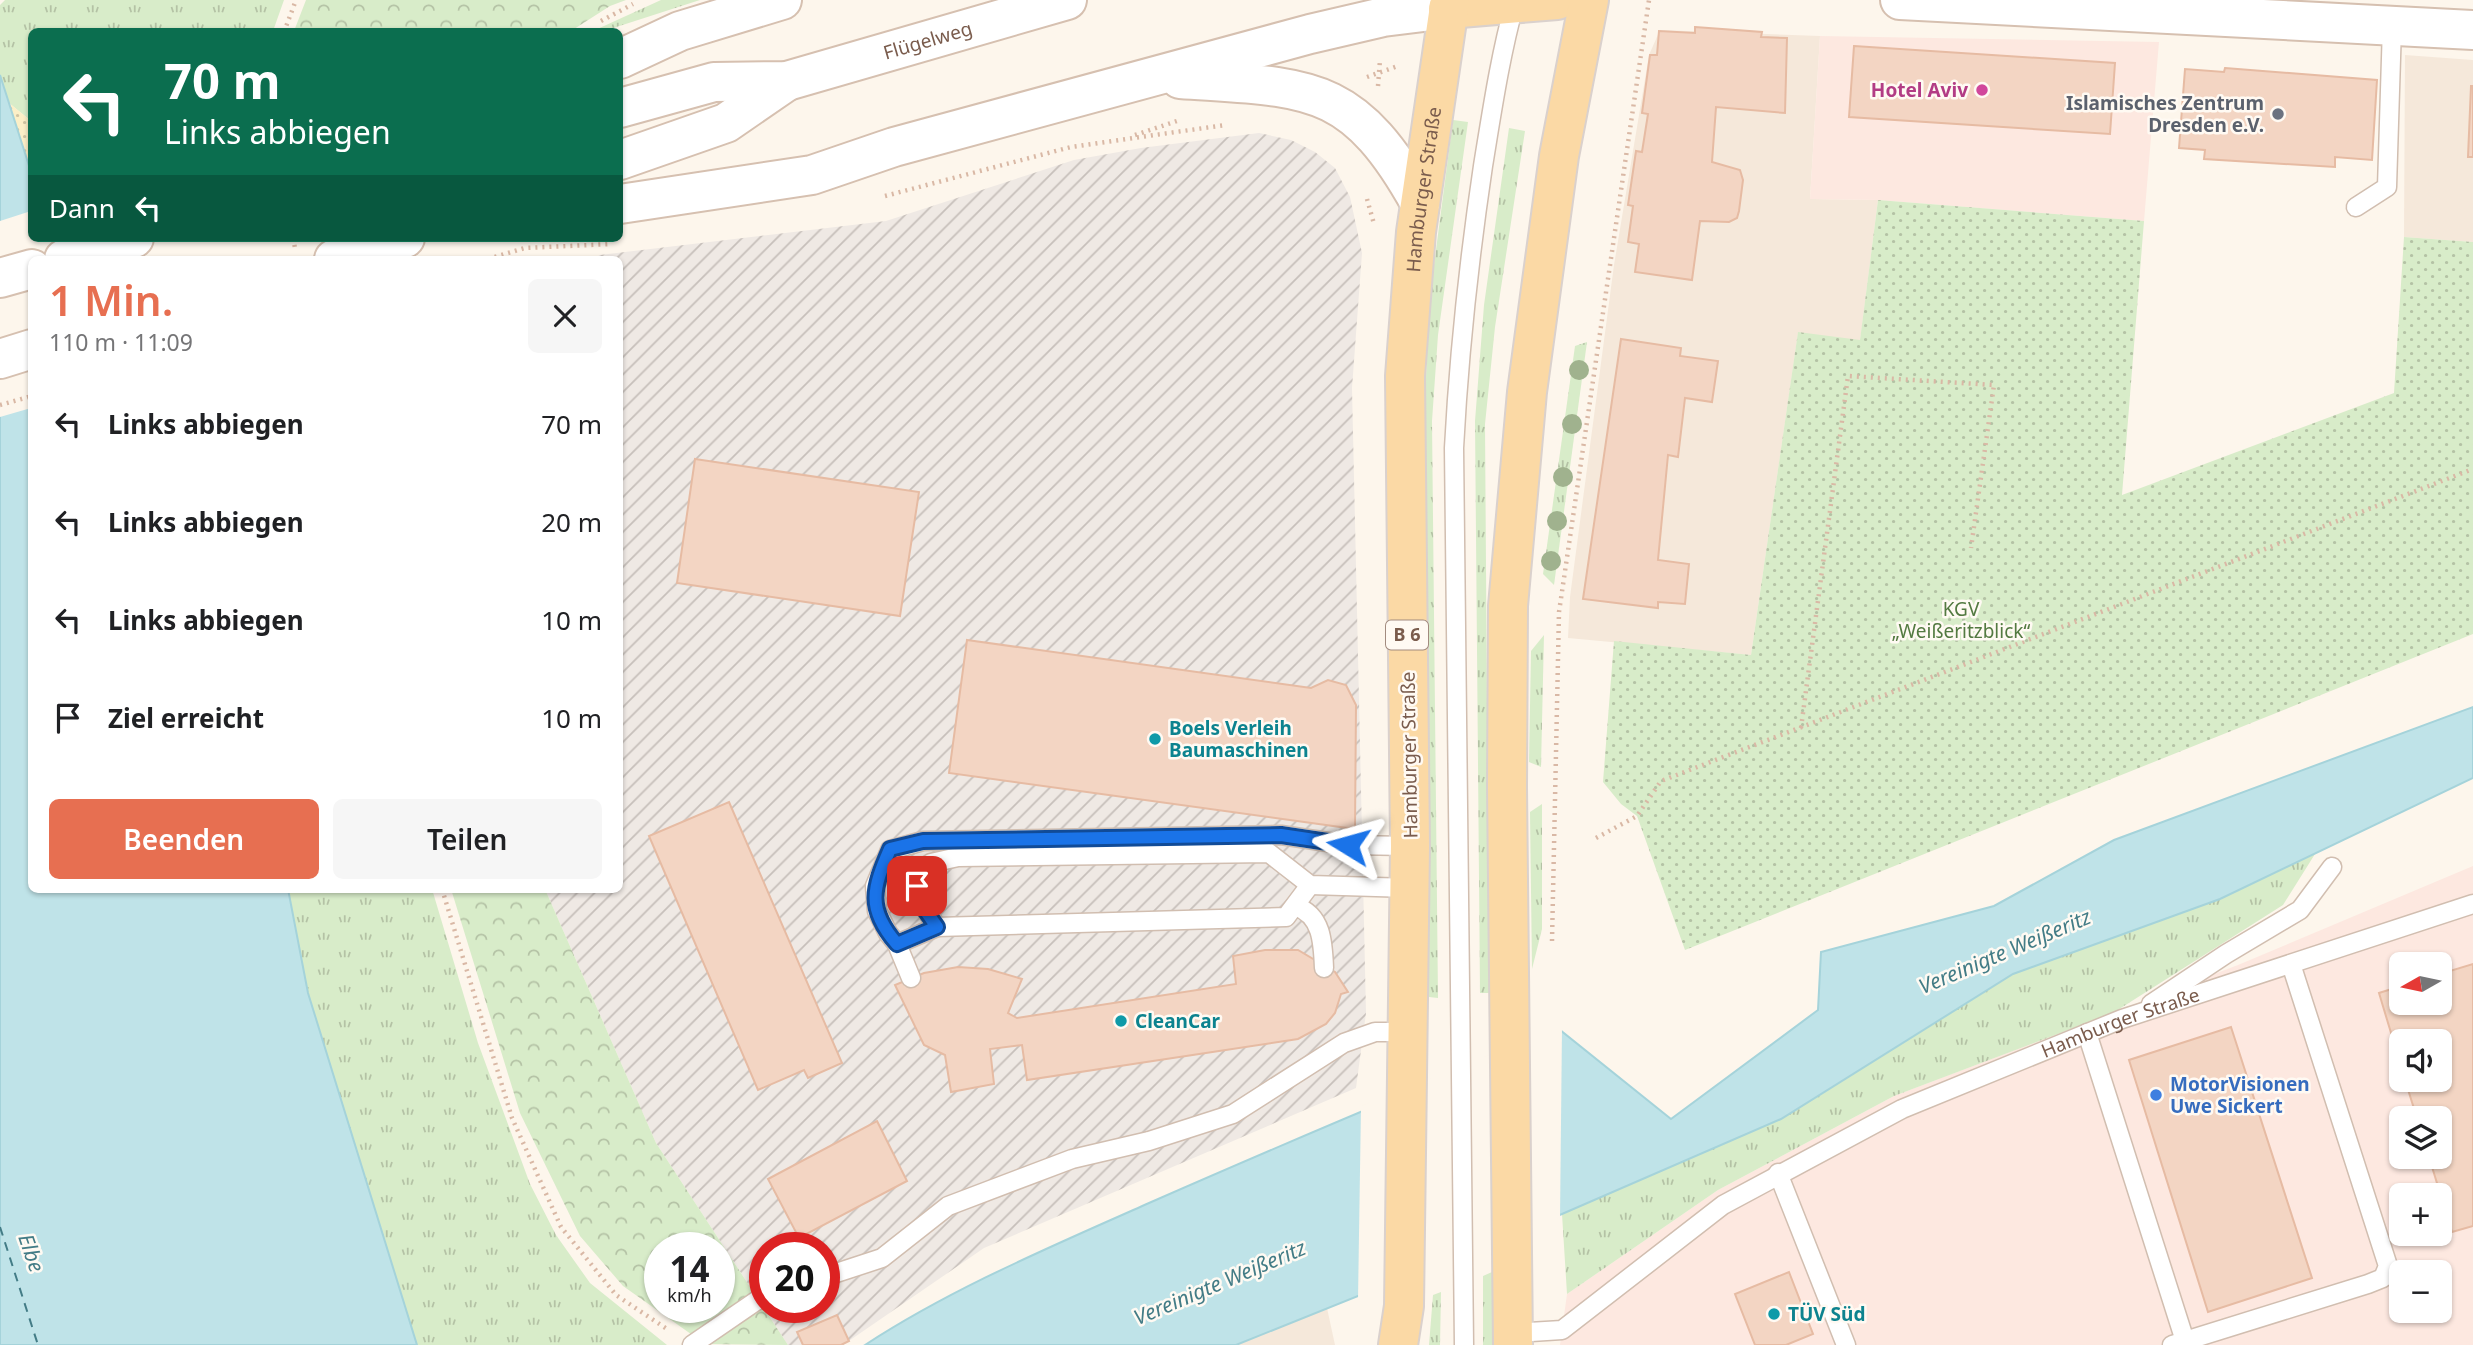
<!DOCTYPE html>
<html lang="de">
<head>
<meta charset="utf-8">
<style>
	:root { --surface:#fff; --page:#f6f6f6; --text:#202124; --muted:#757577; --accent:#e76f51 }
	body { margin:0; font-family:"Noto Sans",sans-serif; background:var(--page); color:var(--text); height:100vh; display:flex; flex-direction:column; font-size:26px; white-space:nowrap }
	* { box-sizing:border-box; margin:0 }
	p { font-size:23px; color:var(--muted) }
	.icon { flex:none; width:38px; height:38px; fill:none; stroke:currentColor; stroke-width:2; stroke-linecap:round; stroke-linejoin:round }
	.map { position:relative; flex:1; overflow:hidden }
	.details { position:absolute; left:28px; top:256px; width:595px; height:637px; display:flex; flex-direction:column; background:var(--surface); border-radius:10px; box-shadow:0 2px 5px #0004 }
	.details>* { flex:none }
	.banner { position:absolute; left:28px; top:28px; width:595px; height:214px; border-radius:10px; box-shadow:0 2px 5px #0004; background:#0b6e4f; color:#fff; overflow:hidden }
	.needle { width:46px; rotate:261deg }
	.fabs { position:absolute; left:2389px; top:952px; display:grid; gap:14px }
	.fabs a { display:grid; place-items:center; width:63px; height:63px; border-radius:10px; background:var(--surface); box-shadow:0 2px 5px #0004; font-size:35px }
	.speed { position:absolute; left:644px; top:1232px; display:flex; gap:14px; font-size:35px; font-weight:700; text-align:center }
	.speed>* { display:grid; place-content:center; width:91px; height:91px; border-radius:50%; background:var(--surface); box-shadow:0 2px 5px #0004; line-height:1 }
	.speed small { font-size:18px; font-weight:400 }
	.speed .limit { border:10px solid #d22; background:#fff; color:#111 }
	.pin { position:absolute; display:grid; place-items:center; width:60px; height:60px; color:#fff; margin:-30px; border-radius:14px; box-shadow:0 4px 10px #0006 }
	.me { position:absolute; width:77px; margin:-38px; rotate:278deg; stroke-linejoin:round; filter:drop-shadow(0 0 5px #0008) }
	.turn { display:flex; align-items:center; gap:24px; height:147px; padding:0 21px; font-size:32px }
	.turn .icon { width:91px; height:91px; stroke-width:2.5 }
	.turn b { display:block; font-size:49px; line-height:60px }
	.then { display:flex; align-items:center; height:66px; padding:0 21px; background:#0003; gap:14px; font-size:26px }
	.round { display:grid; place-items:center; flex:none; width:74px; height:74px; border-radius:10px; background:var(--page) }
	.headline { display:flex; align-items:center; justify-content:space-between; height:119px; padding:0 21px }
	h1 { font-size:42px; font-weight:600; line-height:52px; color:var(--accent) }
	.action { display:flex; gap:14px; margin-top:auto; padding:14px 21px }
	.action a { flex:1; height:80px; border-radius:10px; background:var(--accent); color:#fff; font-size:28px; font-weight:600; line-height:80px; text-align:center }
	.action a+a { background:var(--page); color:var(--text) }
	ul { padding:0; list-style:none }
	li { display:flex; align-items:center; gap:21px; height:98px; padding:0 21px }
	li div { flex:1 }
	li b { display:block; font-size:26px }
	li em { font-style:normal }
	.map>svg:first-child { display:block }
	.residential { fill:#f5e8da }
	.commercial { fill:#fde8e0; fill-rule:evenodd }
	.industrial { fill:url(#industrial-furrows); fill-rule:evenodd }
	.grass { fill:url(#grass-tufts) }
	.forest { fill:url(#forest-crowns); fill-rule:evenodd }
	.sand { fill:url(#sand-dots) }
	.garden { fill:url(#garden-dots) }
	.water { fill:#bfe3e8; stroke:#a5d3da; stroke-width:2 }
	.pier { fill:#fdf6ec }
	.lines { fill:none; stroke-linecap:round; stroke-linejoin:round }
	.ferry { stroke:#437c86; stroke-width:2; stroke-dasharray:9 7; stroke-linecap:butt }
	.building { fill:#f3d5c3; stroke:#e6bba3; stroke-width:2 }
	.service-casing { stroke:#d1beb0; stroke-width:21 }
	.secondary-casing { stroke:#d6c0b0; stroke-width:42 }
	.primary-casing { stroke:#dad1cd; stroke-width:42 }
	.path { stroke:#d9b8a5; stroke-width:4.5; stroke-dasharray:2 5; stroke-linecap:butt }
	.service { stroke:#fff; stroke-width:18 }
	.secondary { stroke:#fff; stroke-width:38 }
	.primary { stroke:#fbd9a5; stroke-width:38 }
	.tree { fill:#a0b28e }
	.route-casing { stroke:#114b97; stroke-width:18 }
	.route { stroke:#1a73e8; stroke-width:12 }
	.hotel-dot { fill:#d1479c; stroke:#fffaf3; stroke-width:2.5 }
	.worship-dot { fill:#6b7280; stroke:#fffaf3; stroke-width:2.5 }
	.culture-dot { fill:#0f9aa8; stroke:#fffaf3; stroke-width:2.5 }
	.shop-dot { fill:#3f7fe0; stroke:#fffaf3; stroke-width:2.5 }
	.labels { text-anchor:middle; stroke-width:5; stroke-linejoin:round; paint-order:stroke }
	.shield { fill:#fffaf3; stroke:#a28b7f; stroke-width:2 }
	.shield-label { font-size:18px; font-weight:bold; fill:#7a5c4d }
	.street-label { font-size:19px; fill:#7a5c4d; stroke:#fffaf3 }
	.hotel-label { font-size:19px; font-weight:bold; fill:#b23c85; stroke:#fffaf3; text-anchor:end }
	.worship-label { font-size:19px; font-weight:bold; fill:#5b616d; stroke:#fffaf3; text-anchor:end }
	.park-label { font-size:19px; fill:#537a41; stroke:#fffaf3 }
	.culture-label { font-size:19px; font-weight:bold; fill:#0d838f; stroke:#fffaf3; text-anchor:start }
	.shop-label { font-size:19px; font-weight:bold; fill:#366cbe; stroke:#fffaf3; text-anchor:start }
	.water-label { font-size:21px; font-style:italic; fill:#437c86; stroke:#fffaf3 }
</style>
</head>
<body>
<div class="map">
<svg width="2473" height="1345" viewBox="0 0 2473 1345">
	<defs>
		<pattern id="industrial-furrows" width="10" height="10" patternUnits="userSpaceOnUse" patternTransform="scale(1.75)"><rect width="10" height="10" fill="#efe9e4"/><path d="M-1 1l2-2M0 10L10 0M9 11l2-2" fill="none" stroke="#c7c0bb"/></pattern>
		<pattern id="grass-tufts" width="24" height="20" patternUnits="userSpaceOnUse" patternTransform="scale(1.75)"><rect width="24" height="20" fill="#d8ecc9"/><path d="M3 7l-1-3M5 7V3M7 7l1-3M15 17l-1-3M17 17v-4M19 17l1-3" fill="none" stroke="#b4c2a5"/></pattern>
		<pattern id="forest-crowns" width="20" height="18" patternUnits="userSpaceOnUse" patternTransform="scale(1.75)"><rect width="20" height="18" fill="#d8ecc9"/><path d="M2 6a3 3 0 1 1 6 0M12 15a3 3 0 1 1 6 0" fill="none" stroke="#b4c2a5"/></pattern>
		<pattern id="sand-dots" width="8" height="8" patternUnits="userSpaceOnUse" patternTransform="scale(1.75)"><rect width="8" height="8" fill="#fcefc7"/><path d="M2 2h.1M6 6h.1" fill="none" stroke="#d1c5a4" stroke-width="1.8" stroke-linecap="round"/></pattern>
		<pattern id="garden-dots" width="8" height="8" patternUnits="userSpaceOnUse" patternTransform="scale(1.75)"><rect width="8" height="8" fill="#d8ecc9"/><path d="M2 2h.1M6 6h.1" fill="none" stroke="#b4c2a5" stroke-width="1.8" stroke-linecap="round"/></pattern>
	</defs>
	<rect width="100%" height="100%" fill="#fdf6ec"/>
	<g class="residential">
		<path d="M1660,30l160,6 -10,163 68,1 -18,141 -62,-8 -47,322 -183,-17 2,-41 44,-332 35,-210z"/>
		<path d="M2405,55l68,5v182l-69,-5z"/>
		<path d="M1327,1308l8,37h-99l91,-36z"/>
	</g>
	<g class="commercial">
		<path d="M1820,36l339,6 -15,179 -266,-21 -68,-1z"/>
		<path d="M2473,866v479h-913l7,-51 151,-104 176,-94 344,-131zM2401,964h39v39h-39zM2401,1041h39v39h-39zM2401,1118h39v39h-39zM2401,1195h39v39h-39zM2401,1272h39v39h-39z"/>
	</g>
	<path class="industrial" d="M1259,133l32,7 24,12 20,16 15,29 12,56 -10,135 14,625 -10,75 -372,160 -141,97h-55l-132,-202 -111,-254h75v-630h-27l7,-4 286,-34 188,-61 67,-12zM765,1248h59v59h-59z"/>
	<g class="grass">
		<path d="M5,0h279l-11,31 -241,1 -1,89 -22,-18 -9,-28v-70z"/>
		<path d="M661,0h39l-96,31h-11z"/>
		<path d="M1453,120l15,2 -30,213 -6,86 6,577 -9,-1 -4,-596 4,-98z"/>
		<path d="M1509,128l16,3 -30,196 -10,97 4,569h-9l-5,-572 9,-116z"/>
		<path d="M1587,342l-33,243 -11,-11 32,-228z"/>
		<path d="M1544,635l-3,132 -12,-5 2,-111z"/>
		<path d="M1542,804v125l-10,40 -2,-157z"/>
		<path d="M2315,854l-32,51 -170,108 -219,83 -176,94 -151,104 -5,-80 219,-95 232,-145 207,-75z"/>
		<path d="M288,889h144l46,154 52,141 26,51 34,48 77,62h-250l-109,-352z"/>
		<path d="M1492,1272l1,73h-10v-69z"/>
		<path d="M1441,1292l-1,53h-11l4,-50z"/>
	</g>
	<g class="forest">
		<path d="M306,0h320l-16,6 -39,25h-277z"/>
		<path d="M451,889h94l111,254 132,202 -83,-1 -82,-58 -43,-50 -60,-123zM660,1248h59v59h-59z"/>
	</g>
	<path class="sand" d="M9,103l22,18v51z"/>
	<path class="garden" d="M1878,200l266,21 -22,274 272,-102 10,-156 69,5v392l-788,316 -48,-134 -16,-12 -18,-22 11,-141 137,14 47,-323 62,8z"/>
	<g class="water">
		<path d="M0,75l31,97 1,717h256l20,104 109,352h-417z"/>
		<path d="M2473,707v71l-253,121 -207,75 -232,145 -219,95 -326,131h-371c89,-58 188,-99 284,-142 137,-60 273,-118 411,-173l111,89 147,-109 3,-58 173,-46 120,-66z"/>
	</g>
	<g class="pier">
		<path d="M31,211l1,27h28l9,21h-37l-1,149 -31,9v-196z"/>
		<path d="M1562,1026l-2,192 -202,82 3,-194z"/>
	</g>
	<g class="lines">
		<path class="ferry" d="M0,1227l38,118"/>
	</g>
	<g class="building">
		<path d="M1695,27l67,5 -1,5 26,1 -2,75 -69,-6 -4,55 28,8 3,10 -4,31 -2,7 -8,4 -29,-1 -8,59 -57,-8 4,-28 -11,-2 5,-36 -5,-1 8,-54 6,1 6,-38 -6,-1 8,-58h7l2,-24 36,2z"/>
		<path d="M1854,46l261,17 -5,71 -261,-17z"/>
		<path d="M2225,68l152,12 -5,80 -37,-3v10l-131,-8 1,-9 -26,-2 6,-79 39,3z"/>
		<path d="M2471,86h2v71h-5z"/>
		<path d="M1621,339l60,9 -1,8 38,5 -6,41 -27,-4 -7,59 -10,-2 -10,105 31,4 -4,40 -27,-2v6l-75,-9z"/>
		<path d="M695,459l224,33 -19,124 -223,-33z"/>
		<path d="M967,640l344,48 17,-8 18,5 10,20 -1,124 -406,-56z"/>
		<path d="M729,802l113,261 -34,15 -4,-8 -46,20 -109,-254z"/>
		<path d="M1265,950h33l37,22 13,20 -7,2 -6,19 -9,11 -28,15 -271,41 -5,-35 -32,4 4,35 -43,8 -6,-37 -21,-10 -29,-60 29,-12 34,-6 30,2 34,10 -14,34 9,5 219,-34 -3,-28z"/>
		<path d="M2473,964v262l-21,6 -23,-75h11v-39h-23l-12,-38h35v-39h-39v25l-22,-73 22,-7v17h39v-29z"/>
		<path d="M2231,1027l81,251 -104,34 -79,-252z"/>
		<path d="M877,1121l30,60 -108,57 -31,-59z"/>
		<path d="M1789,1272l24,62 -27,11h-31l-20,-51z"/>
		<path d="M837,1315l12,26 -8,4h-38l-6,-13z"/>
	</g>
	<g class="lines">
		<defs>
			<g id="service">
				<path d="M2356,207l31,-20 5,-161"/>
				<path d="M1295,906c27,9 28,36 29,62"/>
				<path d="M937,927c-13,-19 -22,-33 -18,-56l12,-8 27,-6 311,-4 41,32 99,3"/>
				<path d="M897,944l40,-17 349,-10 24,-32"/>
				<path d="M911,978l-14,-34 -9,-11 -11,-22 -2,-25 15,-36 33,-9 358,-6 67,10 62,1"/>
				<path d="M2151,1004l75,-50 74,-44 32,-43"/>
				<path d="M2087,1033l98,308"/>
				<path d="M1778,1173l68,172"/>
				<path d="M824,1277l58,-19 66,-52 124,-47 77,-18 84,-27 111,-71 31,-11h34"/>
				<path id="s1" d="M1514,1333l48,-3 161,-125 179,-96 220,-90 351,-115"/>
				<path d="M692,1345l73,-50"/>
				<path d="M1464,1345l-10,-897c5,-95 15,-188 29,-282 9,-55 17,-110 32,-164"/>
				<path d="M2172,1345l196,-61 15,-6 5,-12 -97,-302"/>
			</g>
			<g id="secondary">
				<path d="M1900,0l573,30"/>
				<path d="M620,59l60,-28 102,-31"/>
				<path d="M1180,79c128,9 172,2 240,124"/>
				<path id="s2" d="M620,108l94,-26 73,-1 280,-81"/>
				<path d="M620,160l106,-37 61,-42"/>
				<path d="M620,204l192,-29 82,-28 416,-113 73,-17 65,-8"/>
				<path d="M64,259l70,-21"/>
				<path d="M334,259l71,-21"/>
				<path d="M0,278l32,-9"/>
				<path d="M0,359l32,-10"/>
			</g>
			<g id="primary">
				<path d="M1448,9l109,-9"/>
				<path id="s3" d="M1398,1345l6,-39 6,-460 -5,-470 11,-144 34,-232"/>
				<path d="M1513,1345l-6,-558 1,-181 19,-214 32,-236 30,-156"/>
			</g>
		</defs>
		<use href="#service" class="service-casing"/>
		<use href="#secondary" class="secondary-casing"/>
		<use href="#primary" class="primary-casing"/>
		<g class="path">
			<path d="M601,21l32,-17"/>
			<path d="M284,32l12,-32"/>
			<path d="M1367,77l31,-11"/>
			<path d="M1378,86l2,-26"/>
			<path d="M1135,135l42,-14"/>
			<path d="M885,196l186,-49 154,-22"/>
			<path d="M1367,199l7,25"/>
			<path d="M293,238l2,10"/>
			<path d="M488,259l37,-11 86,-4"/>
			<path d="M0,405l32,-9"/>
			<path d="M1801,728l47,-352 146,9 -23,163"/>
			<path d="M1596,838l41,-22 24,-35 812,-312"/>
			<path d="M442,889l70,229 49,109 55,68 51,34"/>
			<path d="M1552,941l7,-329 90,-612"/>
		</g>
		<use href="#service" class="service"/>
		<use href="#secondary" class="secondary"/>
		<use href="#primary" class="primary"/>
	</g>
	<g class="tree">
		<circle cx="1579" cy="370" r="10"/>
		<circle cx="1572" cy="424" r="10"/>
		<circle cx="1563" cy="477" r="10"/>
		<circle cx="1557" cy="521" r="10"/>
		<circle cx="1551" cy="561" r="10"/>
	</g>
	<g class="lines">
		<defs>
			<path id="route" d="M917,886l6,21 14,20 -40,17c-31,-36 -24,-56 -7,-95l33,-8 358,-6 67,10"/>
		</defs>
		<use href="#route" class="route-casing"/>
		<use href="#route" class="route"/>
	</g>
	<circle class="hotel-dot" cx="1982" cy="90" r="7"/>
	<circle class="worship-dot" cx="2278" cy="114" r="7"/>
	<g class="culture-dot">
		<circle cx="1155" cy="739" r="7"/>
		<circle cx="1121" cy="1021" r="7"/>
		<circle cx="1774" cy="1314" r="7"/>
	</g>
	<circle class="shop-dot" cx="2156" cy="1095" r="7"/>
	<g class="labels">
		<rect class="shield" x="1386" y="620.5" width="42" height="29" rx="5"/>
		<g class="shield-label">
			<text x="1407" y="641">B 6</text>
		</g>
		<g class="street-label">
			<text dy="7" stroke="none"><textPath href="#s2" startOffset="317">Flügelweg</textPath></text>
			<text dy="7" stroke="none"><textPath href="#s3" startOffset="1157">Hamburger Straße</textPath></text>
			<text transform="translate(1409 755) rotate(-91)" y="7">Hamburger Straße</text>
			<text dy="7" stroke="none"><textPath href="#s1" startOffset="690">Hamburger Straße</textPath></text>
		</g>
		<g class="hotel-label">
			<text x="1968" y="97">Hotel Aviv</text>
		</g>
		<g class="worship-label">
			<text x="2264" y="110">Islamisches Zentrum<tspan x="2264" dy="22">Dresden e.V.</tspan></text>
		</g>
		<g class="park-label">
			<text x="1961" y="616">KGV<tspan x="1961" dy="22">„Weißeritzblick“</tspan></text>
		</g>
		<g class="culture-label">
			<text x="1169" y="735">Boels Verleih<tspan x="1169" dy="22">Baumaschinen</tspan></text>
			<text x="1135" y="1028">CleanCar</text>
			<text x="1788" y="1321">TÜV Süd</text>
		</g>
		<g class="shop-label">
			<text x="2170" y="1091">MotorVisionen<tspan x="2170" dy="22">Uwe Sickert</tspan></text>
		</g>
		<g class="water-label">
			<text transform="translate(2005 952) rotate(-23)" y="7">Vereinigte Weißeritz</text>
			<text transform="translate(31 1253) rotate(71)" y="7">Elbe</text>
			<text transform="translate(1220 1283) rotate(-23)" y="7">Vereinigte Weißeritz</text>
		</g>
	</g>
</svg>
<div class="fabs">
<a><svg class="needle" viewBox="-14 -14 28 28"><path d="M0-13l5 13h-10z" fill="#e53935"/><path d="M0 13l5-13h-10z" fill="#757577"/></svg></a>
<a><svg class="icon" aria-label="sound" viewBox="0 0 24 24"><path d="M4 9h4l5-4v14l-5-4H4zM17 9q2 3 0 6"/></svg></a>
<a><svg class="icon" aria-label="layers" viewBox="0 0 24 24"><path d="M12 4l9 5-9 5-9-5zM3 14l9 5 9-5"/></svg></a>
<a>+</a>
<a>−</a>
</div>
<div class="speed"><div>14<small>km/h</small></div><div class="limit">20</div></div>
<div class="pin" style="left:917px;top:886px;background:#d93025"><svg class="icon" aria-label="arrive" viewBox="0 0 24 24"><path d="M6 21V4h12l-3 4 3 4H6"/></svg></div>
<svg class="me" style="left:1348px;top:845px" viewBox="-20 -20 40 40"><path d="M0-17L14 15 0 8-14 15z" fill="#1a73e8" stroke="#fff" stroke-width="4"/></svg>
<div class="banner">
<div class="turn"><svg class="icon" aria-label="left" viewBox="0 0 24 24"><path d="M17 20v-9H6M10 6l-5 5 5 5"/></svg><div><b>70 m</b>Links abbiegen</div></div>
<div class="then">Dann<svg class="icon" aria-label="left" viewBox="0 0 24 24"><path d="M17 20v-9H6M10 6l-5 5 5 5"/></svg></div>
</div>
<section class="details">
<div class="headline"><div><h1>1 Min.</h1><p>110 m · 11:09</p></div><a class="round"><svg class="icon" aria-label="close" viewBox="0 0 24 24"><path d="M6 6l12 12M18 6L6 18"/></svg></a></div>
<ul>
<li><svg class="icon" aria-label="left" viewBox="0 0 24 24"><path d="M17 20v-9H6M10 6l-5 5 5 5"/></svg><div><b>Links abbiegen</b></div><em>70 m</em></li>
<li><svg class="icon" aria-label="left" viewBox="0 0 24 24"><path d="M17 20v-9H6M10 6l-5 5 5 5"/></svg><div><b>Links abbiegen</b></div><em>20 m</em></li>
<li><svg class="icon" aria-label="left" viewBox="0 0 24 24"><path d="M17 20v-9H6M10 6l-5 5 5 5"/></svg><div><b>Links abbiegen</b></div><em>10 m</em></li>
<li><svg class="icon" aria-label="arrive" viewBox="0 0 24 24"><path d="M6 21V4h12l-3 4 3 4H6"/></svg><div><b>Ziel erreicht</b></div><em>10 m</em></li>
</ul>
<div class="action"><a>Beenden</a><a>Teilen</a></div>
</section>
</div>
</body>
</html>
